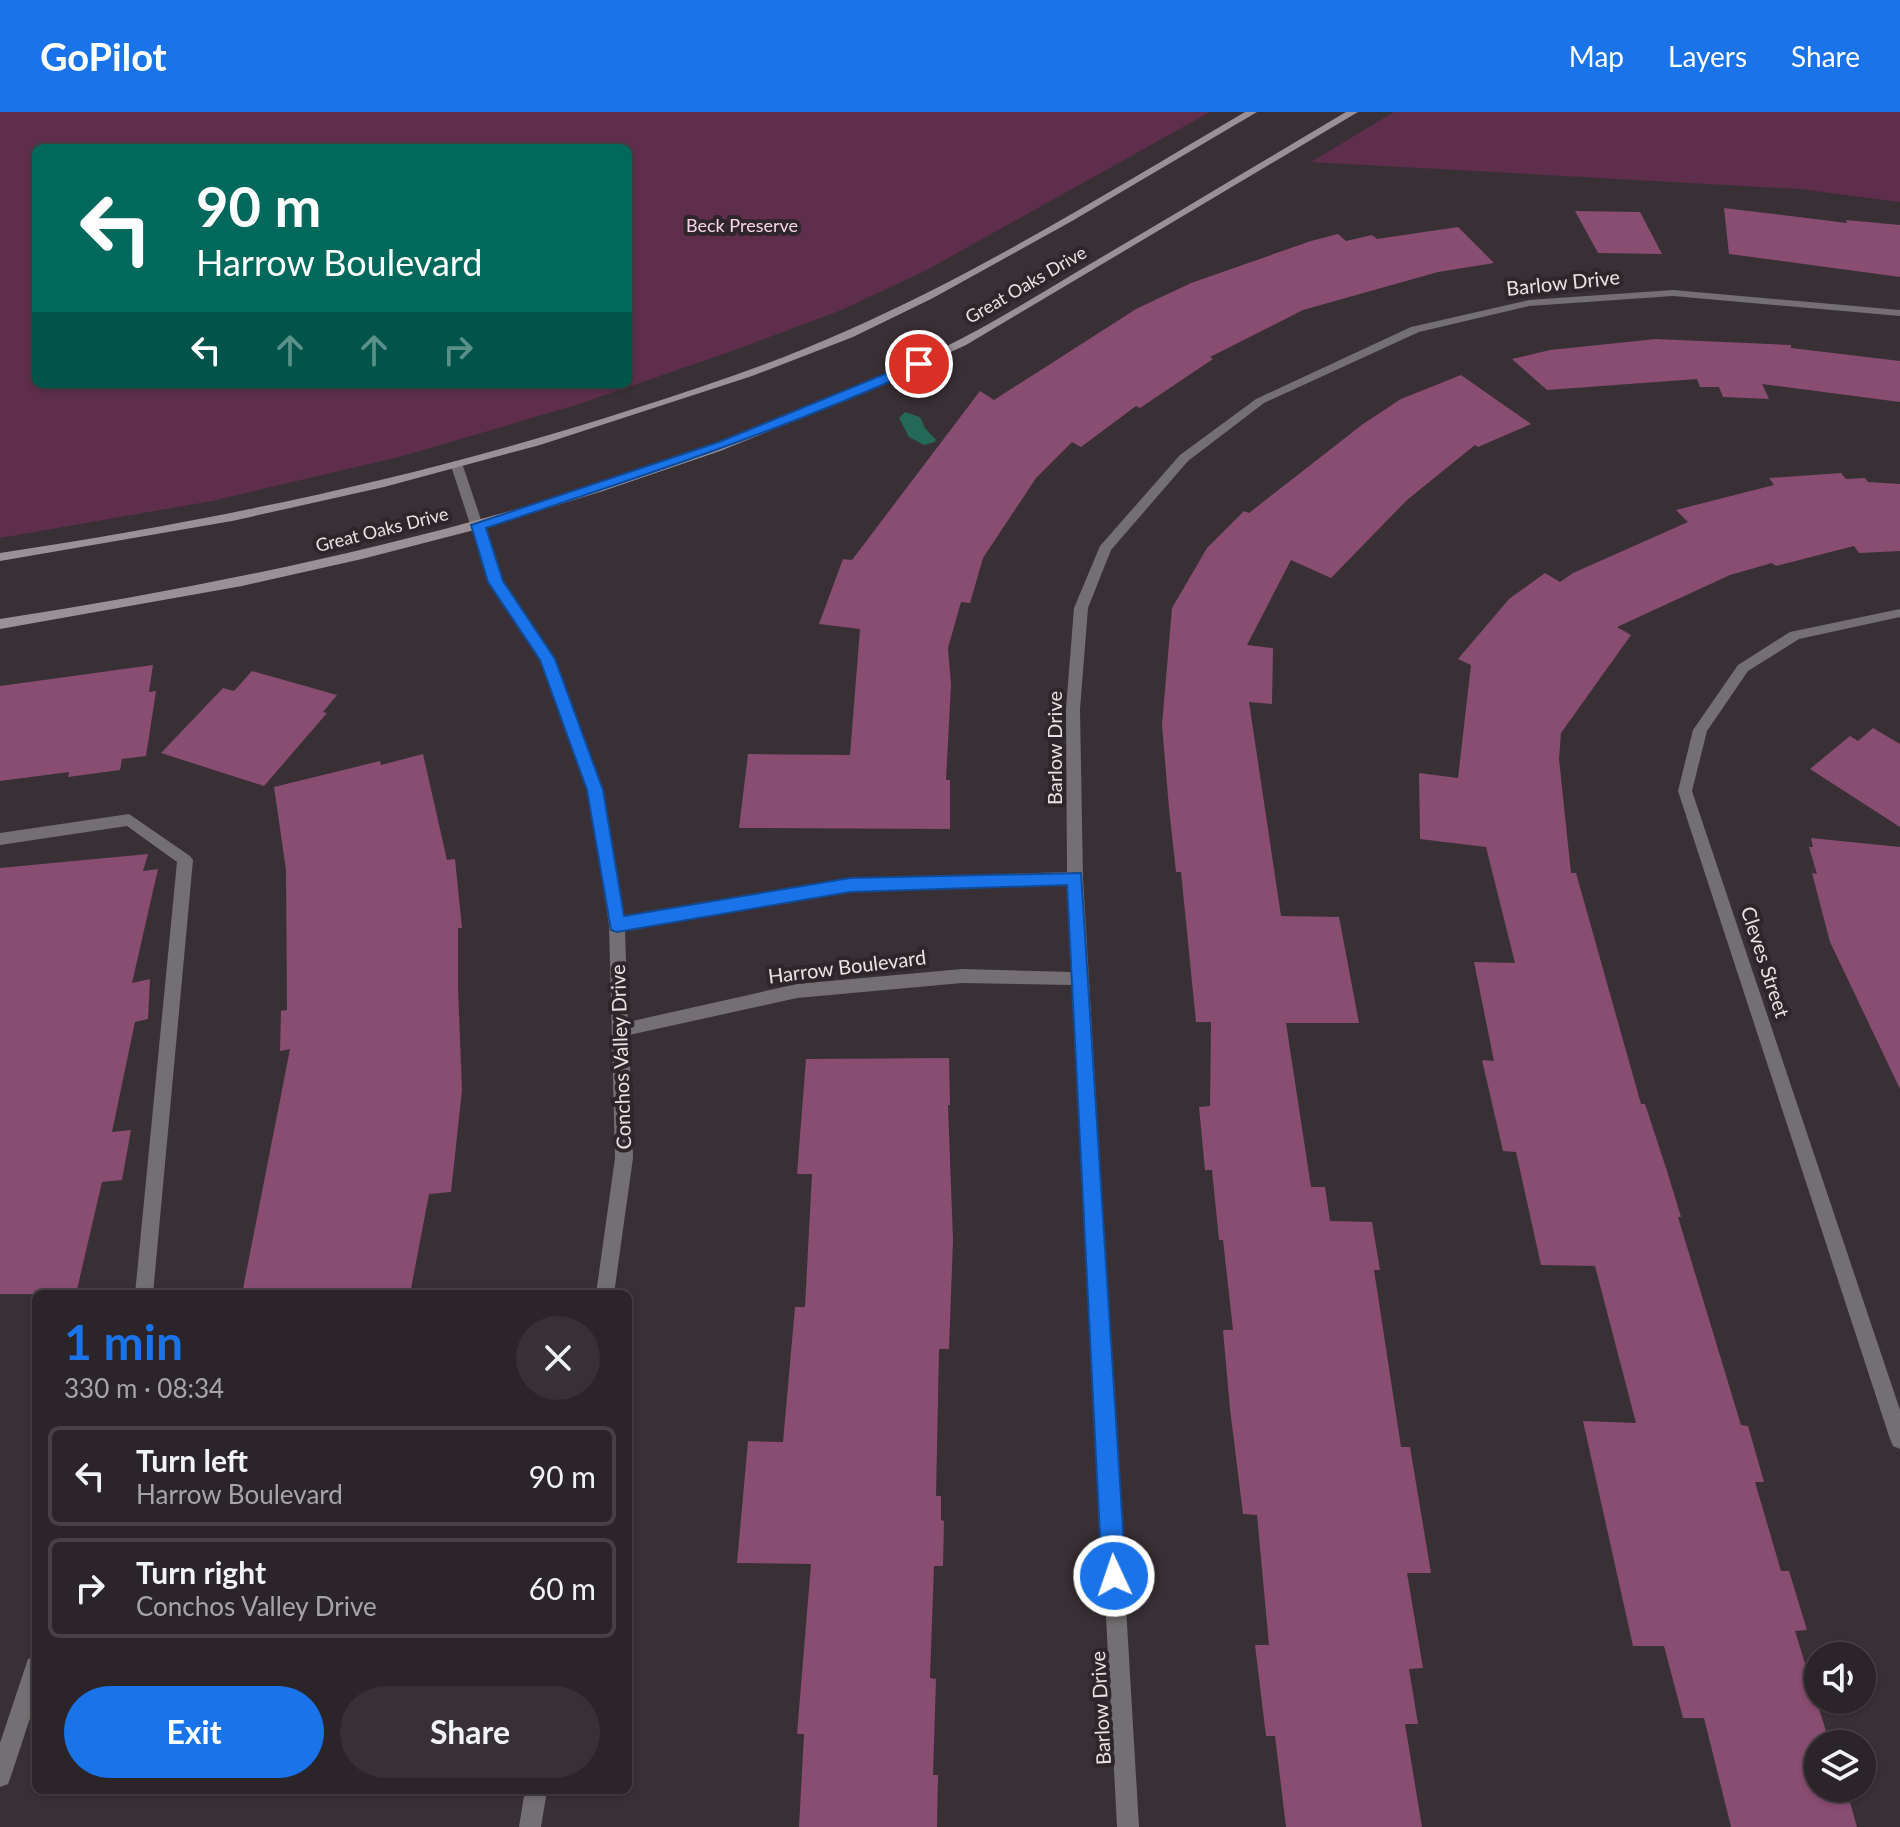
<!DOCTYPE html>
<html lang="en">
<head>
<meta charset="utf-8">
<style>
	:root { --surface:#2b2428; --page:#373034; --text:#f1f3f6; --muted:#a6a4a8; --line:#474145; --accent:#1a73e8 }
	body { margin:0; font-family:Lato,sans-serif; background:var(--page); color:var(--text); height:100vh; display:flex; flex-direction:column; font-size:30px; white-space:nowrap }
	* { box-sizing:border-box; margin:0 }
	p { font-size:26px; color:var(--muted) }
	.icon { flex:none; width:44px; height:44px; fill:none; stroke:currentColor; stroke-width:2; stroke-linecap:round; stroke-linejoin:round }
	.map { position:relative; flex:1; overflow:hidden }
	.sheet { position:absolute; left:32px; top:1178px; width:600px; height:504px; display:flex; flex-direction:column; background:var(--surface); border-radius:12px; box-shadow:0 2px 6px #0004,0 0 0 2px var(--line) }
	.sheet>* { flex:none }
	.guide { position:absolute; left:32px; top:32px; width:600px; height:244px; border-radius:12px; box-shadow:0 2px 6px #0004,0 0 0 2px var(--line); background:#00695c; color:#fff; overflow:hidden }
	.controls { position:absolute; left:1804px; top:1530px; display:grid; gap:16px }
	.controls a { display:grid; place-items:center; width:72px; height:72px; border-radius:50%; background:var(--surface); box-shadow:0 2px 6px #0004,0 0 0 2px var(--line); font-size:40px }
	.pin { position:absolute; display:grid; place-items:center; width:68px; height:68px; color:#fff; margin:-34px; border:4px solid #fff; border-radius:50%; box-shadow:0 2px 8px #0007 }
	.me { position:absolute; width:88px; margin:-44px; rotate:357deg; stroke-linejoin:round; filter:drop-shadow(0 0 6px #0008) }
	.turn { display:flex; align-items:center; gap:28px; height:168px; padding:0 32px; font-size:36px }
	.turn .icon { width:104px; height:104px; stroke-width:2.5 }
	.turn b { display:block; font-size:56px; line-height:68px }
	.lanes { display:flex; align-items:center; height:76px; padding:0 32px; background:#0003; justify-content:center; gap:40px; direction:ltr }
	.lanes .off { opacity:.35 }
	.round { display:grid; place-items:center; flex:none; width:84px; height:84px; border-radius:42px; background:var(--page) }
	.overview { display:flex; align-items:center; justify-content:space-between; height:136px; padding:0 32px }
	h1 { font-size:48px; font-weight:700; line-height:60px; color:var(--accent) }
	.primary-button { display:flex; gap:16px; margin-top:auto; padding:16px 32px }
	.primary-button a { flex:1; height:92px; border-radius:48px; background:var(--accent); color:#fff; font-size:32px; font-weight:700; line-height:92px; text-align:center }
	.primary-button a+a { background:var(--page); color:var(--text) }
	ul { padding:0; list-style:none }
	li { display:flex; align-items:center; gap:24px; height:100px; margin:0 16px 12px; padding:0 16px; border:4px solid var(--line); border-radius:12px }
	li div { flex:1 }
	li b { display:block; font-size:30px }
	li em { font-style:normal }
	header { display:flex; align-items:center; gap:48px; box-sizing:border-box; height:112px; padding:0 40px; background:var(--accent); color:#fff }
	header strong { font-size:38px }
	nav { display:flex; gap:44px; margin-inline-start:auto; font-size:28px }
	.map>svg:first-child { display:block }
	.green { fill:#5f2e4d; fill-rule:evenodd }
	.water { fill:#246857 }
	.building { fill:#884d71 }
	.lines { fill:none; stroke-linecap:round; stroke-linejoin:round }
	.lane { fill:#746f72; fill-rule:evenodd }
	.street { fill:#746f72; fill-rule:evenodd }
	.secondary { fill:#999195; fill-rule:evenodd }
	.route { fill:#1a73e8; stroke:#114b97; stroke-width:2 }
	.labels { text-anchor:middle; stroke-width:8; stroke-linejoin:round; paint-order:stroke }
	.far-park-label { font-size:18px; fill:#f8d4e9; stroke:#2f262b }
	.far-street-label { font-size:18px; fill:#e8e2e5; stroke:#2f262b }
	.street-label { font-size:20px; fill:#e8e2e5; stroke:#2f262b }
</style>
</head>
<body>
<header>
<strong>GoPilot</strong>
<nav><a>Map</a><a>Layers</a><a>Share</a></nav>
</header>
<div class="map">
<svg width="1900" height="1715" viewBox="0 0 1900 1715">
	<rect width="100%" height="100%" fill="#393035"/>
	<g class="green">
		<path d="M0,0h1210l-287,160 -84,39 -107,40 -153,53 -176,52 -191,45 -212,37zM628,36v236h-592v-236z"/>
		<path d="M1394,0h506v90l-100,-13 -489,-27z"/>
	</g>
	<path class="water" d="M905,300l15,5 5,11 11,12 -1,2 -11,3 -15,-8 -10,-19z"/>
	<g class="building">
		<path d="M1724,96l123,15 -1,-3 54,5v52l-171,-23z"/>
		<path d="M1575,99l65,1 22,42 -64,-1z"/>
		<path d="M1458,115l36,36 -56,9 -135,38 -93,47 3,2 -73,49 -4,-2 -55,41 -9,-5 -36,36 -53,80 -13,45 -9,-1 -13,46 3,37 -5,95h4v49l-211,-1 9,-74 102,1 10,-126 -41,-5 24,-65 9,1 128,-169 14,9 142,-91 55,-26 120,-42 27,-7 8,7 26,-6 5,4z"/>
		<path d="M1656,227l135,6v3l109,13v41l-138,-18 7,15 -46,-2 -4,-10h-19l-3,-8 -150,11 -35,-31 38,-9z"/>
		<path d="M1461,263l70,49 -53,23 -3,-2 -68,55 -76,78 -40,-18 -44,85 26,3 -1,56 -23,-2 32,214 58,1 20,106h-73l25,164h14l5,34 42,1 8,48h-6l27,177h9l21,126h-24l16,95 -14,1 9,55h-13l17,103h-136l-11,-91h-9l-11,-91h14l-12,-130 -14,-1 -13,-105 -7,-79h10l-10,-90h-4l-7,-70h-7l-6,-63 11,-1 1,-84h-15l-15,-150h-5l-7,-64 -7,-83 10,-117 35,-60 37,-37 5,2 114,-89 38,-25z"/>
		<path d="M1841,361l5,6 19,-1 3,4 32,2v67l-41,2 -5,-7 -78,20 -4,-3 -42,12 -113,52 14,8 -70,98 -2,26 12,114h5l65,231h4l22,67 14,46h-3l63,208 7,1 16,56h-9l26,89h8l18,59 -12,1 34,110 5,3h-16v44h28l11,39h-126l-27,-109h-21l-19,-72h-31l-50,-225 53,2 -41,-157 -54,-1 -25,-113 -13,-1 -21,-91 12,1 -20,-99 41,1 -29,-116 -66,-8 -1,-66 39,5 13,-113 -13,-6 51,-60 36,-26 15,9 13,-9 115,-51 -12,-12 98,-25 -5,-7z"/>
		<path d="M153,553l-4,27 7,-1 -10,65 -24,3 -2,11 -52,7 1,-5 -69,9v-95z"/>
		<path d="M252,559l85,24 -14,17 4,1 -63,73 -103,-33 62,-65 11,3z"/>
		<path d="M1873,616l27,16v83l-90,-58 40,-33 8,5z"/>
		<path d="M423,642l24,106 8,-1 7,69h-4v60l4,102 -11,102 -22,2 -19,100h-168l48,-245 -10,2 1,-40 6,-1 -1,-140 -12,-83 106,-26 1,4z"/>
		<path d="M1811,726l89,9v242l-70,-147 -18,-69 5,1 -8,-27h4z"/>
		<path d="M148,742l-5,17 15,-2 -26,114 18,-4 -2,40 -13,3 -23,110 19,-2 -9,50 -20,2 -26,112h-76v-426z"/>
		<path d="M949,946l1,47h-2l5,135 -4,109h-10l-3,147h5v24l3,1 -1,45h-9l-4,112 6,1 -3,96h5l-1,52h-138l5,-93h-7l14,-170 -74,-1 11,-122 35,1 12,-135h10l7,-133h-15l9,-115z"/>
	</g>
	<g class="lines">
		<g class="lane">
			<path d="M129,702l61,42 3,4 -40,434h-18l42,-432 -50,-36 -127,19v-12z"/>
			<path d="M36,1544v44l-25,76 -3,8 -8,3v-44l28,-84z"/>
		</g>
		<g class="street">
			<path d="M1673,178l227,20v6l-227,-20 -144,10 -110,26 -155,71 -76,58 -77,89 -23,58 -8,101 3,169 56,949h-22l-44,-842 -111,-2 -165,15 -168,37 4,123 -19,136h-18l19,-136 -6,-233 -21,-135 -48,-130 -51,-78 -38,-116 6,-4 6,4 39,116 52,77 48,131 22,128 226,-39 217,-7 -1,-163 8,-101 26,-62 80,-91 76,-56 155,-72 118,-27zM1068,772l4,88 -110,-3 -165,15 -169,38 -3,-92 225,-39z"/>
			<path d="M1900,497v8l-101,22 -51,32 -41,60 -15,60 208,619v39l-7,-3 -3,-7 -212,-648 15,-61 45,-65 52,-33z"/>
			<path d="M525,1678h22l-6,37h-22z"/>
		</g>
		<g class="secondary">
			<path d="M1245,0h12l-185,109 -139,77 -80,39 -101,39 -212,69 -156,42 -152,34 -232,40v-8c214,-32 426,-77 633,-144 72,-23 144,-47 213,-78 139,-61 269,-143 399,-219z"/>
			<path d="M1346,0h12l-392,233 -132,60 -114,46 -117,40 -117,36 -124,32 -120,27 -242,43v-10c324,-50 647,-127 943,-271 55,-27 106,-60 159,-91 81,-48 163,-97 244,-145z"/>
		</g>
	</g>
	<path class="route" d="M919,248l4,1v6c-142,64 -289,112 -437,161l17,53 52,78 48,131 21,126 226,-38 231,-5 45,703 -4,8 -8,4 -8,-4 -4,-8 -35,-691 -217,7 -233,40 -6,-2 -24,-140 -47,-130 -52,-78 -17,-57 248,-83z"/>
	<g class="labels">
		<g class="far-park-label">
			<text x="742" y="120">Beck Preserve</text>
		</g>
		<g class="far-street-label">
			<text transform="translate(1026 173) rotate(-30)" y="6">Great Oaks Drive</text>
			<text transform="translate(382 418) rotate(-14)" y="6">Great Oaks Drive</text>
		</g>
		<g class="street-label">
			<text transform="translate(1563 171) rotate(-6)" y="7">Barlow Drive</text>
			<text transform="translate(1055 636) rotate(-90)" y="7">Barlow Drive</text>
			<text transform="translate(1765 850) rotate(72)" y="7">Cleves Street</text>
			<text transform="translate(847 855) rotate(-7)" y="7">Harrow Boulevard</text>
			<text transform="translate(621 945) rotate(-92)" y="7">Conchos Valley Drive</text>
			<text transform="translate(1101 1596) rotate(-93)" y="7">Barlow Drive</text>
		</g>
	</g>
</svg>
<div class="controls">
<a><svg class="icon" aria-label="sound" viewBox="0 0 24 24"><path d="M4 9h4l5-4v14l-5-4H4zM17 9q2 3 0 6"/></svg></a>
<a><svg class="icon" aria-label="layers" viewBox="0 0 24 24"><path d="M12 4l9 5-9 5-9-5zM3 14l9 5 9-5"/></svg></a>
</div>
<div class="pin" style="left:919px;top:252px;background:#d93025"><svg class="icon" aria-label="arrive" viewBox="0 0 24 24"><path d="M6 21V4h12l-3 4 3 4H6"/></svg></div>
<svg class="me" style="left:1114px;top:1464px" viewBox="-20 -20 40 40"><circle r="17" fill="#1a73e8" stroke="#fff" stroke-width="3"/><path d="M0-11L8 9 0 5-8 9z" fill="#fff"/></svg>
<div class="guide">
<div class="turn"><svg class="icon" aria-label="left" viewBox="0 0 24 24"><path d="M17 20v-9H6M10 6l-5 5 5 5"/></svg><div><b>90 m</b>Harrow Boulevard</div></div>
<div class="lanes"><svg class="icon" aria-label="left" viewBox="0 0 24 24"><path d="M17 20v-9H6M10 6l-5 5 5 5"/></svg><svg class="icon off" aria-label="ahead" viewBox="0 0 24 24"><path d="M12 20V5M6 11l6-6 6 6"/></svg><svg class="icon off" aria-label="ahead" viewBox="0 0 24 24"><path d="M12 20V5M6 11l6-6 6 6"/></svg><svg class="icon off" aria-label="right" viewBox="0 0 24 24"><path d="M7 20v-9h11M14 6l5 5-5 5"/></svg></div>
</div>
<section class="sheet">
<div class="overview"><div><h1>1 min</h1><p>330 m · 08:34</p></div><a class="round"><svg class="icon" aria-label="close" viewBox="0 0 24 24"><path d="M6 6l12 12M18 6L6 18"/></svg></a></div>
<ul>
<li><svg class="icon" aria-label="left" viewBox="0 0 24 24"><path d="M17 20v-9H6M10 6l-5 5 5 5"/></svg><div><b>Turn left</b><p>Harrow Boulevard</p></div><em>90 m</em></li>
<li><svg class="icon" aria-label="right" viewBox="0 0 24 24"><path d="M7 20v-9h11M14 6l5 5-5 5"/></svg><div><b>Turn right</b><p>Conchos Valley Drive</p></div><em>60 m</em></li>
</ul>
<div class="primary-button"><a>Exit</a><a>Share</a></div>
</section>
</div>
</body>
</html>
